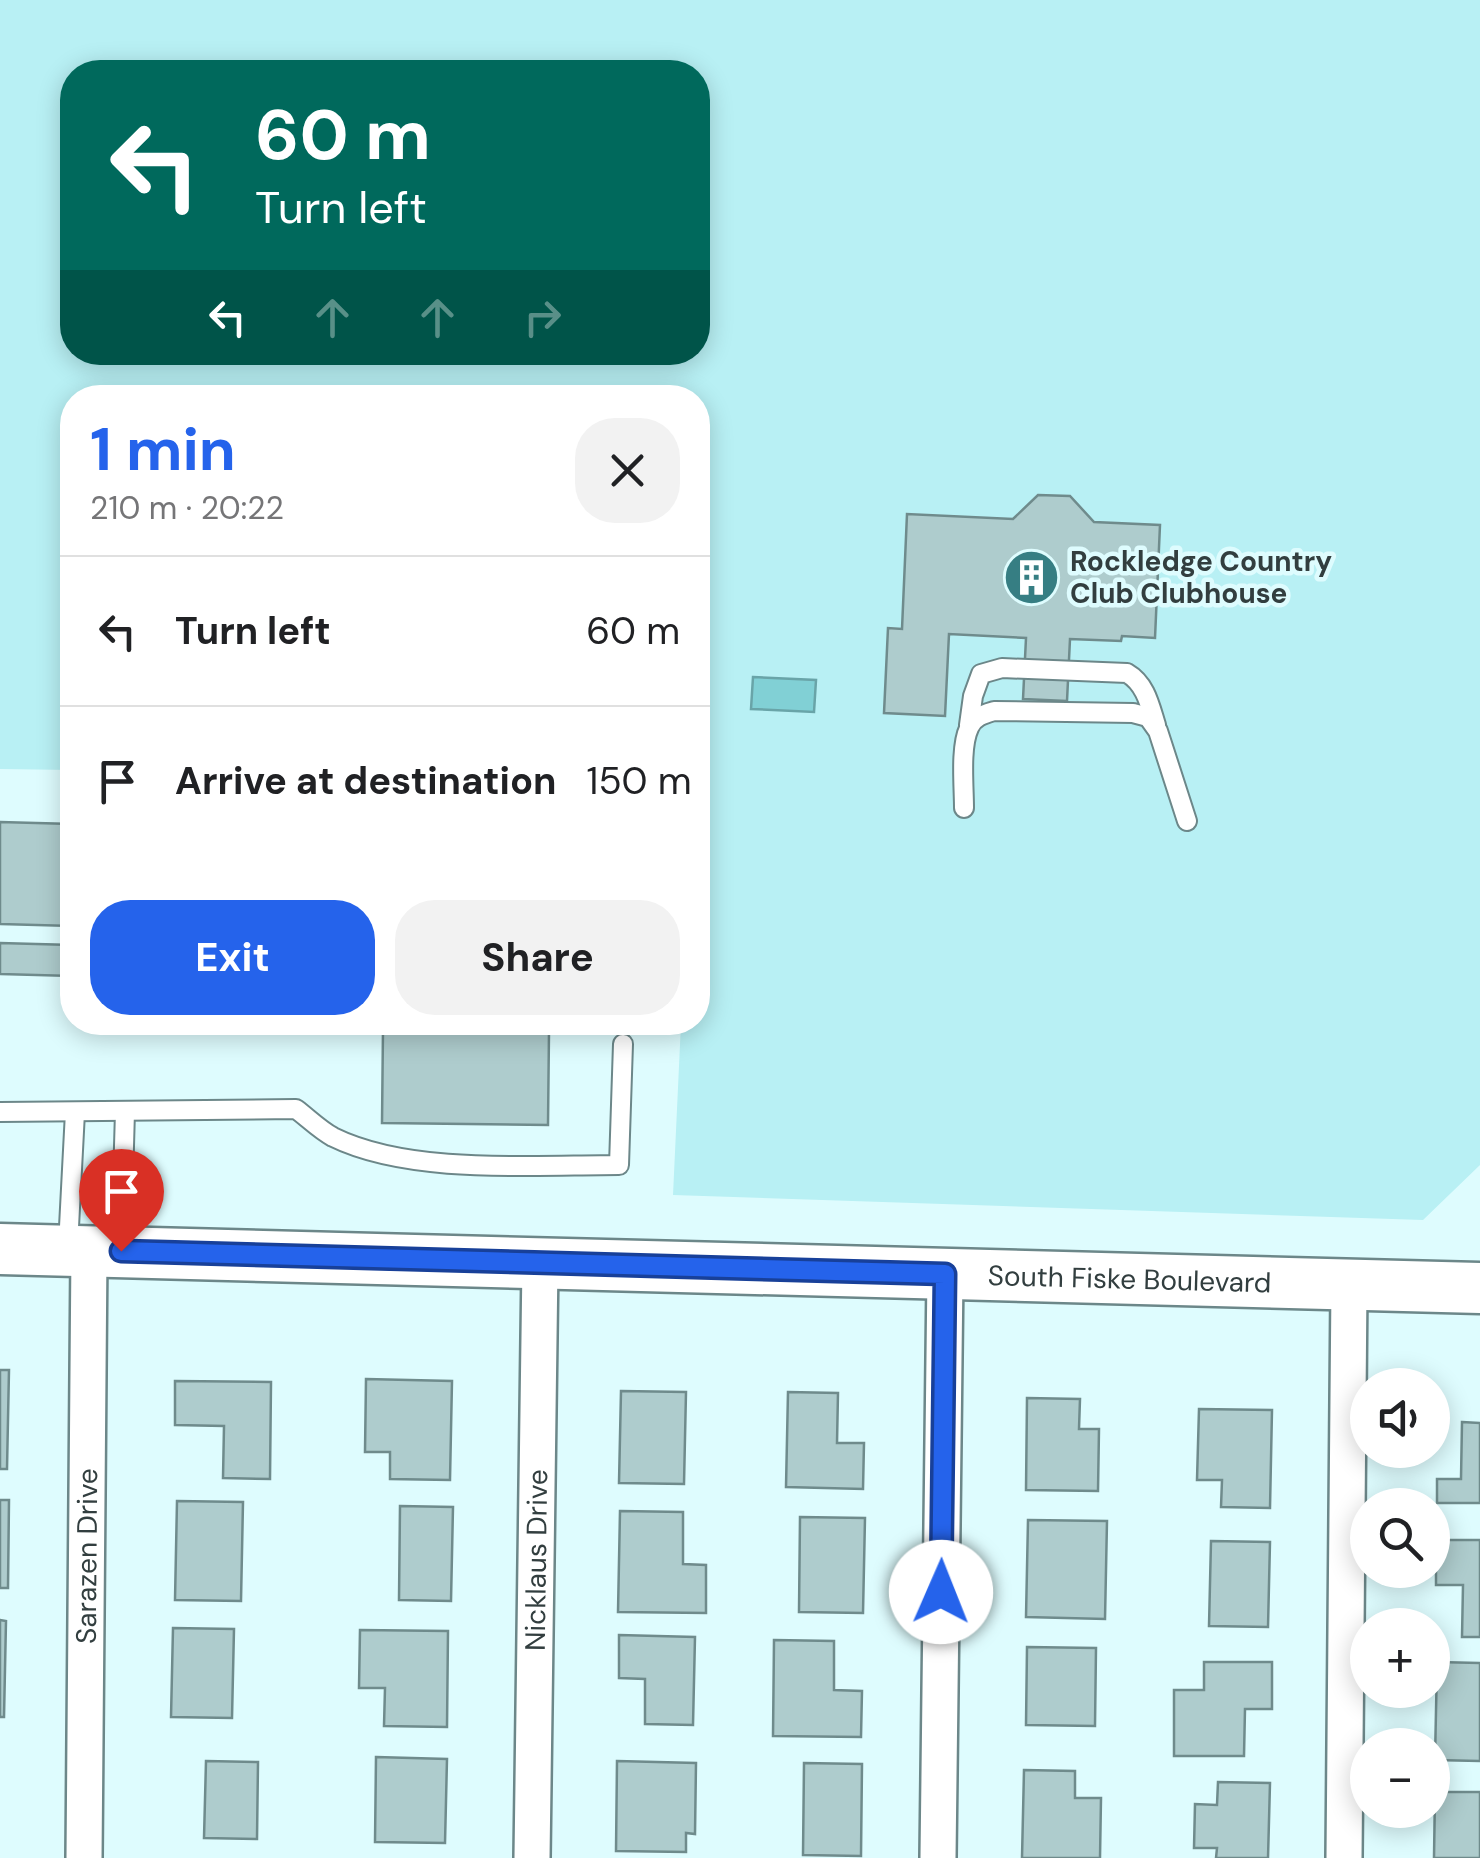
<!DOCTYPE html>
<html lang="en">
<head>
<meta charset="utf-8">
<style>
	:root { --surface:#fff; --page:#f2f2f2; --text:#202124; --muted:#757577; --line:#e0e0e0; --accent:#2563eb }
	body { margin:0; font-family:"DM Sans",sans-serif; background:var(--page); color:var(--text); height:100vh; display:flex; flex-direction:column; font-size:38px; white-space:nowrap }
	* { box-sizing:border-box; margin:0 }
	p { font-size:32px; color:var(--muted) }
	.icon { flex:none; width:55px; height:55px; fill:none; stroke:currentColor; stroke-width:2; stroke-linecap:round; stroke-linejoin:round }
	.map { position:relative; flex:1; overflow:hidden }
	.drawer { position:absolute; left:60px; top:385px; width:650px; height:650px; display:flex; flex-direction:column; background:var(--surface); border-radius:40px; box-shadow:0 5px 25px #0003 }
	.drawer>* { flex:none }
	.hud { position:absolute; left:60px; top:60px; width:650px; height:305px; border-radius:40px; box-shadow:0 5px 25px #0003; background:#00695c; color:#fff; overflow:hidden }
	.tools { position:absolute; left:1350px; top:1368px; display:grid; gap:20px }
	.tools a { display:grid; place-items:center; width:100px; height:100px; border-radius:50%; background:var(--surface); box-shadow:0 5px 25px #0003; font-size:50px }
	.pin { position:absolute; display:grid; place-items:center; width:85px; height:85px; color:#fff; margin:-102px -42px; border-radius:50% 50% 50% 0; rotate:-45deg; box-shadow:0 0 10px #0007 }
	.pin .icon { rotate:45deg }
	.me { position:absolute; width:110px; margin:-55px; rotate:1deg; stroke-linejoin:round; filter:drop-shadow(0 0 8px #0008) }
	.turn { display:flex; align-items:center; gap:35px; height:210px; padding:0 30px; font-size:45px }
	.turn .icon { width:130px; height:130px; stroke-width:2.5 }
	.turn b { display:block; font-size:70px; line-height:85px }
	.lanes { display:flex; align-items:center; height:95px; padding:0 30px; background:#0003; justify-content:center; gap:50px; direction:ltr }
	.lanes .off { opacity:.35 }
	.round { display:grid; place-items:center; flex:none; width:105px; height:105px; border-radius:40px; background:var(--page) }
	.head { display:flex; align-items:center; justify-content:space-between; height:170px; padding:0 30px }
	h1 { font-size:60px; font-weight:700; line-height:75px; color:var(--accent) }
	.cta { display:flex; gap:20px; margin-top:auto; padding:20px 30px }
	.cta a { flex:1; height:115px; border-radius:40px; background:var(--accent); color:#fff; font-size:40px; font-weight:700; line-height:115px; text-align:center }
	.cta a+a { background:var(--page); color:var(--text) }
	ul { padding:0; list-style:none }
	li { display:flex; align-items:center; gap:30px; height:150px; padding:0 30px; border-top:2px solid var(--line) }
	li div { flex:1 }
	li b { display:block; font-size:38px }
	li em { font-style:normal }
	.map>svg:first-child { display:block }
	.green { fill:#b8f0f4; fill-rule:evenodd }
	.water { fill:#81d0d5; stroke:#69a4a8; stroke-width:2.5 }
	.building { fill:#aecccd; stroke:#6f8b8c; stroke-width:2.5 }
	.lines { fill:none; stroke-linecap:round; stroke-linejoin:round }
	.lane-casing { stroke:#6c8789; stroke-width:22 }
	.street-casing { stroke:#6c8789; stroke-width:40 }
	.secondary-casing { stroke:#6c8789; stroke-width:55 }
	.lane { stroke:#fff; stroke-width:18 }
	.street { stroke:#fff; stroke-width:35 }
	.secondary { stroke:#fff; stroke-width:50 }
	.route-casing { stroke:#184099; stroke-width:25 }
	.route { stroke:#2563eb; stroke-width:18 }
	.labels { text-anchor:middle; stroke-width:9; stroke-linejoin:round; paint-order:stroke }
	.poi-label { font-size:28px; font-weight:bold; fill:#323e3f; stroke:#defcfe; text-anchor:start }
	.street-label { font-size:28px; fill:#323e3f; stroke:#defcfe }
</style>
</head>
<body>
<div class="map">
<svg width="1480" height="1858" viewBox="0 0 1480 1858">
	<rect width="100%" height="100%" fill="#defcfe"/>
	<path class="green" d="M0,0h1480v1165l-57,55 -750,-25 8,-172 17,-1v-624h-626v372l-72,-1zM72,72h626v280h-626z"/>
	<path class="water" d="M753,677l63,3 -2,32 -63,-3z"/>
	<g class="building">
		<path d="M1038,495l32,1 24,26 66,3 -5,113 -33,-2 -1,5 -51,-2 -3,62 -44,-2 3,-61 -77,-4 -4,82 -61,-3 4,-85 14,1 5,-115 106,5z"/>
		<path d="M0,822l72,2v102l-72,-2z"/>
		<path d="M0,943l72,2v31l-72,-2z"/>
		<path d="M383,1029l166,2 -1,94 -166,-2z"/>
		<path d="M0,1370h9l-2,99h-7z"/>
		<path d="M366,1379l86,2 -2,99 -60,-1v-27h-25z"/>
		<path d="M175,1381l96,1 -1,97 -47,-1 1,-52 -49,-1z"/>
		<path d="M621,1391l65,1 -2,92 -65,-1z"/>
		<path d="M788,1392l50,1 -1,50h27l-1,46 -77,-2z"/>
		<path d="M1027,1398l53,1 -1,30h20l-1,62 -72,-1z"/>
		<path d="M1199,1409l73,1 -2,98 -49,-1 1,-27h-25z"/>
		<path d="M1462,1422l18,1v80h-43v-24h24z"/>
		<path d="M0,1500h9l-1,88h-8z"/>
		<path d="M177,1501l66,1 -2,99 -66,-1z"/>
		<path d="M400,1506l53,1 -2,94 -52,-1z"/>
		<path d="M620,1511l63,1v52l23,1v48l-88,-1z"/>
		<path d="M800,1517l65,1 -2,95 -64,-1z"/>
		<path d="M1028,1520l79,1 -2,98 -79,-2z"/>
		<path d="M1436,1540h44v97h-18l1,-52h-27z"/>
		<path d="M1211,1541l59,1 -2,85 -59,-1z"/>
		<path d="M0,1620l6,1 -2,96h-4z"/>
		<path d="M173,1628l61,1 -2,89 -61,-1z"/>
		<path d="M360,1630l88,1 -1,96 -63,-1 1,-38h-26z"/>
		<path d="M619,1635l76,2 -2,88 -48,-1v-45l-26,-1z"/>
		<path d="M774,1640l60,1v49l28,1 -1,46 -88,-1z"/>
		<path d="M1027,1647l69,1 -1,78 -69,-1z"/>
		<path d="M1204,1662h68v47h-27l-1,47h-70v-66h30z"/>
		<path d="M1437,1662l43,1v98l-45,-1z"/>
		<path d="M376,1757l71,2 -2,84 -70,-1z"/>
		<path d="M206,1761l52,1 -1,77 -53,-1z"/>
		<path d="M617,1761l79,2 -1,71 -9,-1v19l-70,-1z"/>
		<path d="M804,1763l58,1 -1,92 -58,-1z"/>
		<path d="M1024,1770l51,1v27h26l-1,60h-78z"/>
		<path d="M1218,1782l52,1 -2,75h-52l1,-10h-23l1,-44 22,1z"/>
		<path d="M1435,1792h45v66h-46z"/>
	</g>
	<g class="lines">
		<defs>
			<g id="lane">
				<path d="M969,725l4,-29 8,-22 21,-6 125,5c19,11 23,33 29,52"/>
				<path d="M964,808c0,-22 -4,-61 5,-80 4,-11 15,-14 25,-17l139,2 15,4 10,14 29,90"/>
				<path d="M0,1112l296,-3c12,9 24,21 37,28 77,38 201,28 286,28l4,-121"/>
				<path d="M68,1246l7,-134"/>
				<path d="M121,1251l4,-140"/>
			</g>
			<g id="street">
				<path id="s1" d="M84,1858l5,-607"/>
				<path id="s2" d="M532,1858l8,-595"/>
				<path d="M938,1858l7,-584"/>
				<path d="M1344,1858l5,-573"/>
			</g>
			<g id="secondary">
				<path id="s3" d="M0,1249l1480,39"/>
			</g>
		</defs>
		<use href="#lane" class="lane-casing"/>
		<use href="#street" class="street-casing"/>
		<use href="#secondary" class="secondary-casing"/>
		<use href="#lane" class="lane"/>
		<use href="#street" class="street"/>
		<use href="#secondary" class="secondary"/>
	</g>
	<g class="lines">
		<defs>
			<path id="route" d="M121,1251l824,23 -4,318"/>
		</defs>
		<use href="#route" class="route-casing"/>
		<use href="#route" class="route"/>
	</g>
	<defs>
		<symbol id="building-disc" viewBox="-11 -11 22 22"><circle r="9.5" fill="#367e83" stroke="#defcfe"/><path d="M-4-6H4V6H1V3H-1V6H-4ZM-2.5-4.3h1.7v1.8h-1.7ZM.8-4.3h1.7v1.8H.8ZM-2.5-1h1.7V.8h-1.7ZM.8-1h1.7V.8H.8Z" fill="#fff"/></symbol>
	</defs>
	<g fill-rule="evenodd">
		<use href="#building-disc" x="1000" y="546" width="63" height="63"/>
	</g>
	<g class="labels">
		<g class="poi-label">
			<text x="1070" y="571">Rockledge Country<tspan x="1070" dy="32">Club Clubhouse</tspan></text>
		</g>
		<g class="street-label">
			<text dy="10" stroke="none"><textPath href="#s3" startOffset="1130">South Fiske Boulevard</textPath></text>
			<text dy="10" stroke="none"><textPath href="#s1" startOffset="302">Sarazen Drive</textPath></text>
			<text dy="10" stroke="none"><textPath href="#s2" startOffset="298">Nicklaus Drive</textPath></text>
		</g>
	</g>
</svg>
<div class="tools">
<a><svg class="icon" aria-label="sound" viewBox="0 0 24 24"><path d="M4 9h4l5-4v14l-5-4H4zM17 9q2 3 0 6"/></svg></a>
<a><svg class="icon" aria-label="search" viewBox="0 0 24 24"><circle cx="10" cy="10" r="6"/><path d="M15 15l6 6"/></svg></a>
<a>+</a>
<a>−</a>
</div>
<div class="pin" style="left:121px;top:1251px;background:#d93025"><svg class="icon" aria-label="arrive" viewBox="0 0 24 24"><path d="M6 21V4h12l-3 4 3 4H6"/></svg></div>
<svg class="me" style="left:941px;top:1592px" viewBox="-20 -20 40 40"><circle r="19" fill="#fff"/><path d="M0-13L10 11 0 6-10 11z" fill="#2563eb"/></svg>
<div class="hud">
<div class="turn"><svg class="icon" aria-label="left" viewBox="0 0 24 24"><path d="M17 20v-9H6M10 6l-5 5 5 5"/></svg><div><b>60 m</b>Turn left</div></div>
<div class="lanes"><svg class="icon" aria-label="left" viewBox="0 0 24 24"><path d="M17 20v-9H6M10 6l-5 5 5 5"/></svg><svg class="icon off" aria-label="ahead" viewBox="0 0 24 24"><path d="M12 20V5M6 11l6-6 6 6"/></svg><svg class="icon off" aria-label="ahead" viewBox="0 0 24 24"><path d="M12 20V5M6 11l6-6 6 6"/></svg><svg class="icon off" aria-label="right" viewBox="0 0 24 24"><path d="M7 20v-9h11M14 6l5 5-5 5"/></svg></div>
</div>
<section class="drawer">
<div class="head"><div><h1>1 min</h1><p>210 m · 20:22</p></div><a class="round"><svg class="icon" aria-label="close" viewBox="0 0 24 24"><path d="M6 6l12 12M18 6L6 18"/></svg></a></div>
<ul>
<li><svg class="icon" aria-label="left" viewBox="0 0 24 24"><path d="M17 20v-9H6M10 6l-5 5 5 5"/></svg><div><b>Turn left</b></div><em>60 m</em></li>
<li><svg class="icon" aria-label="arrive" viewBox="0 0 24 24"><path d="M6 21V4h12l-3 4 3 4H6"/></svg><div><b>Arrive at destination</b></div><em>150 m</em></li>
</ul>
<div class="cta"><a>Exit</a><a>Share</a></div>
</section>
</div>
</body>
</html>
